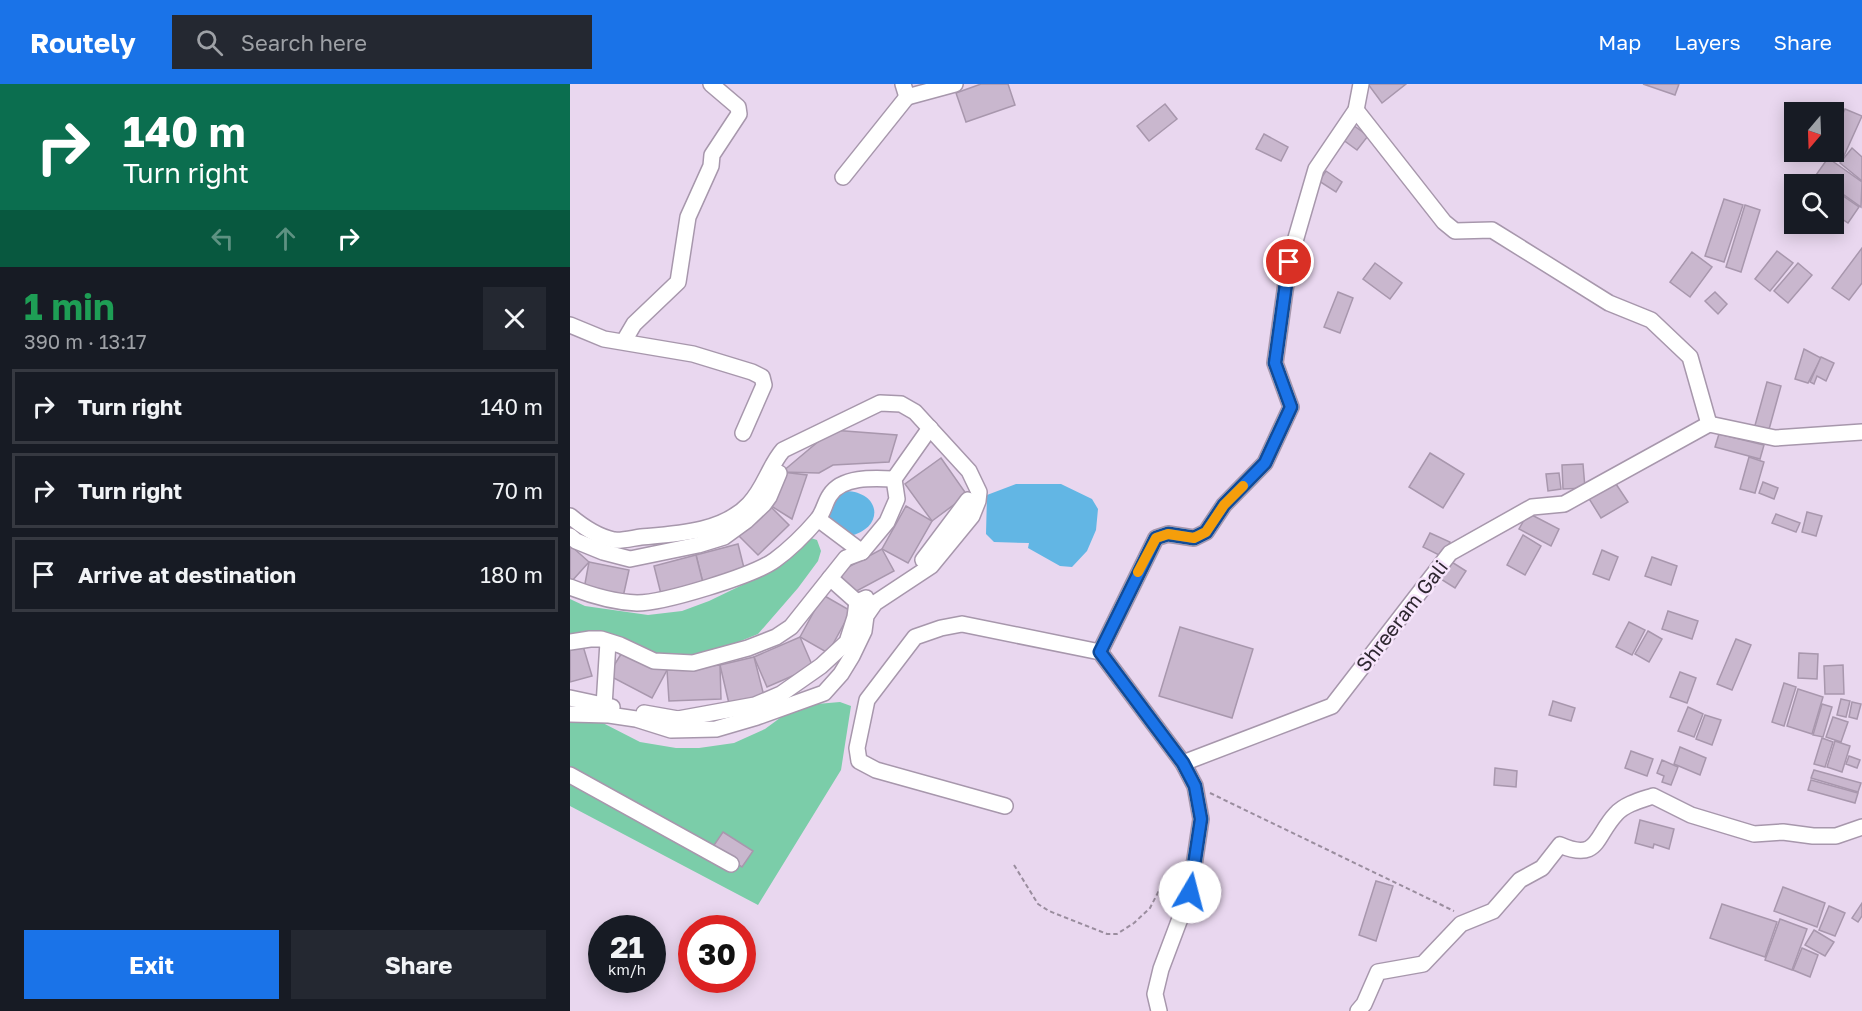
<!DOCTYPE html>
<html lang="en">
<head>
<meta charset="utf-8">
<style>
	:root { --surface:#171b24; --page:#242831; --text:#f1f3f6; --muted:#9ea1a6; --line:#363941; --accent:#1a73e8 }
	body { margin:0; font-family:"Golos Text",sans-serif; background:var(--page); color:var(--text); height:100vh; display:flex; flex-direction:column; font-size:22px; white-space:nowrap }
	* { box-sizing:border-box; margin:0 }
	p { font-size:20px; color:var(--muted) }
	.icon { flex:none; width:33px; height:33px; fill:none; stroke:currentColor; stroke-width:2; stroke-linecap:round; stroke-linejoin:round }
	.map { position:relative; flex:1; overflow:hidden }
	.panel { display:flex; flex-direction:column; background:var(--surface); width:570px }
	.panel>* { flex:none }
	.hud { background:#0b6e4f; color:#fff; overflow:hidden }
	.needle { width:39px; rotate:199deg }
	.tools { position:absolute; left:1214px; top:18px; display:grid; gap:12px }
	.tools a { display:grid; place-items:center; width:60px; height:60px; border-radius:0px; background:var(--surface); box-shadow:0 3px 15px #0003; font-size:30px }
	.speed { position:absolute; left:18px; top:831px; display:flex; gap:12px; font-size:30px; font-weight:700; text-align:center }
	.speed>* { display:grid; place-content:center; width:78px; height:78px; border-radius:50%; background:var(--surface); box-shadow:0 3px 15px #0003; line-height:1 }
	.speed small { font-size:15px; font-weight:400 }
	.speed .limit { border:9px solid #d22; background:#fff; color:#111 }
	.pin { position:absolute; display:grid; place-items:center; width:51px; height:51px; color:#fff; margin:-26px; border:3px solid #fff; border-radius:50%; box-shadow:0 2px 6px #0007 }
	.me { position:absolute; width:66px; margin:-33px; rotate:8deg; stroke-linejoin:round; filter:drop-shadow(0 0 4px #0008) }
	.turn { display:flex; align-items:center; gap:21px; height:126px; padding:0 24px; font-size:27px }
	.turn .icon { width:78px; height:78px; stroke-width:2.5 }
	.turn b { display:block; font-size:42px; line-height:51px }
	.lanes { display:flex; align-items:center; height:57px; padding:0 24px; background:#0003; justify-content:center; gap:30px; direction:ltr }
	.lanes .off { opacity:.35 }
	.round { display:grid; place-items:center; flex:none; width:63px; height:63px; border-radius:0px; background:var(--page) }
	.overview { display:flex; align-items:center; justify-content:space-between; height:102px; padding:0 24px }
	h1 { font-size:36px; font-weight:700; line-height:45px; color:#1e9e55 }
	.primary-button { display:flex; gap:12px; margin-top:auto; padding:12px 24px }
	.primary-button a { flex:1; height:69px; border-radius:0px; background:var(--accent); color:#fff; font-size:24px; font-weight:700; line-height:69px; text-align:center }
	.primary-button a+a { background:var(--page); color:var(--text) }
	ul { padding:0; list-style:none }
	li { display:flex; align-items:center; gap:18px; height:75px; margin:0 12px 9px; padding:0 12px; border:3px solid var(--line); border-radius:0px }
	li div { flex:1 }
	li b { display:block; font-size:22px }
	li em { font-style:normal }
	header { display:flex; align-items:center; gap:36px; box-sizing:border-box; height:84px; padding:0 30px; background:var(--accent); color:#fff }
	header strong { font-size:28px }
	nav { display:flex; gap:33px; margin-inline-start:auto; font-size:21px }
	.search { width:420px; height:54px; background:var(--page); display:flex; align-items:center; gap:15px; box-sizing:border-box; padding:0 21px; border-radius:0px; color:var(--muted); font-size:22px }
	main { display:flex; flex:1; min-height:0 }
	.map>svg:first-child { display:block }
	.green { fill:#7bcda9 }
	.water { fill:#62b6e4 }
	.building { fill:#c9b7ce; stroke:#a897ad; stroke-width:1.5 }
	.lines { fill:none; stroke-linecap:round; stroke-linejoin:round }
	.minor-casing { stroke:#a797ac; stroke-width:18 }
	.path { stroke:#9a8d9e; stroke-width:2; stroke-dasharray:4.5 3; stroke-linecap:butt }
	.minor { stroke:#fff; stroke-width:15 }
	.route-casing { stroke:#114b97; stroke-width:15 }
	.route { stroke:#1a73e8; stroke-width:10 }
	.slow { stroke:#f59e0b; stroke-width:10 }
	.labels { text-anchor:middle; stroke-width:5; stroke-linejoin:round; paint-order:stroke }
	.street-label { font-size:20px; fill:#2e2730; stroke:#f7e5fc }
</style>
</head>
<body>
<header>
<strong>Routely</strong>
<div class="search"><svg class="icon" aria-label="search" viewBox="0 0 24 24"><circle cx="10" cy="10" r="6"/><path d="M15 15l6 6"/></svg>Search here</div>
<nav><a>Map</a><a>Layers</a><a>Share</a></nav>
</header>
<main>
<section class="panel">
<div class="hud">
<div class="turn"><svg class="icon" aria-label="right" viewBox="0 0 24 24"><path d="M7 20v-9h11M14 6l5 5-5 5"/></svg><div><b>140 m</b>Turn right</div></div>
<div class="lanes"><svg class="icon off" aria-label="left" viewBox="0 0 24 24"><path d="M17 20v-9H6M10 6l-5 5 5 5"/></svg><svg class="icon off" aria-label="ahead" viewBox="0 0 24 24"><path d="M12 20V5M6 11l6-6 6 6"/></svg><svg class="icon" aria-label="right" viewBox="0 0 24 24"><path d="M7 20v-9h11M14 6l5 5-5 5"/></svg></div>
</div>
<div class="overview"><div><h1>1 min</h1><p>390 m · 13:17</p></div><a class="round"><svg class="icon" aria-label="close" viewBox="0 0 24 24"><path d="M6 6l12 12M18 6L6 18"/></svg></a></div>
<ul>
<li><svg class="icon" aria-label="right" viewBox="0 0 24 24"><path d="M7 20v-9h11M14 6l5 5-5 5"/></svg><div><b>Turn right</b></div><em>140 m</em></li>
<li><svg class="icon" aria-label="right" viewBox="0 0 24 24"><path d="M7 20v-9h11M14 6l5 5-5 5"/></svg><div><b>Turn right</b></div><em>70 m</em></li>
<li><svg class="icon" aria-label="arrive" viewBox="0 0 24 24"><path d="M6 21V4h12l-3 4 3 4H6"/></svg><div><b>Arrive at destination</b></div><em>180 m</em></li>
</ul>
<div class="primary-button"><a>Exit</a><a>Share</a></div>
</section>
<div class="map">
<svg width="1292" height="927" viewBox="0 0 1292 927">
	<rect width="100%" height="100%" fill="#e9d7ef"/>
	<g class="green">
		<path d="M238,453l9,3 4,11 -3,10 -20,27 -40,46 -47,19 -50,6 -38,-20 -37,-8 -16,3v-35l15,7 63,9 34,-4 27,-10 54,-26 17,-11z"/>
		<path d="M270,618l11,4 -10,64 -83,135 -188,-99v-89l27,3 43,22 36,6h23l35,-5 31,-14 19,-14 33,-11z"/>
	</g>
	<g class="water">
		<path d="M446,400h45l31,15 6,10 -2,21 -9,21 -15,16 -12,-1 -32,-18 1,-5 -35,-1 -8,-8 1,-39z"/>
		<path d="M276,407c35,1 39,37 4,45l-20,-14c-2,-16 2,-23 16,-31z"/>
	</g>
	<g class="building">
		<path d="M411,0h27l7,21 -49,17 -10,-29z"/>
		<path d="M798,0h38l-24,19z"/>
		<path d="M1073,0h36l-4,11z"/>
		<path d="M595,20l12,15 -28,22 -12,-15z"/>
		<path d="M1275,25l17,7 -19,42 -16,-6h6v-16z"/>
		<path d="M783,41l15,11 -11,14 -15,-11z"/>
		<path d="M694,50l24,13 -7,14 -25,-12z"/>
		<path d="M1282,64l10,9v24l-22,-18z"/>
		<path d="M1258,74l34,24 -1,25 -28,-20v-3h-4l-13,-9z"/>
		<path d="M756,87l16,11 -6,10 -17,-11z"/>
		<path d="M1263,105l26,18 -11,16 -15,-10z"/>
		<path d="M1154,115l19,6 -19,57 -19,-6z"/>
		<path d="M1175,121l15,5 -19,62 -15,-5z"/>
		<path d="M1292,164v35l-13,17 -17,-12z"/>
		<path d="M1207,167l16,12 -23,28 -15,-12z"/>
		<path d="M1122,168l20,15 -22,30 -20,-15z"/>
		<path d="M805,179l27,20 -12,16 -27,-20z"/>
		<path d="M1228,179l14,12 -24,28 -14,-12z"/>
		<path d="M768,208l15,6 -13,35 -16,-6z"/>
		<path d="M1145,208l12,12 -9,10 -13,-13z"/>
		<path d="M1234,265l17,9 -13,25 -13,-4z"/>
		<path d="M1251,273l13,6 -8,18 -9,-5 -3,8 -4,-2z"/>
		<path d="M1197,298l14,4 -13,47 -14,-4z"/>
		<path d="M262,346l65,5 -8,27 -56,3 -14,8 -37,-1z"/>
		<path d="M1149,350l45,11 -4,14 -45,-12z"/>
		<path d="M860,369l34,21 -21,34 -34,-21z"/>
		<path d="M1179,373l15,5 -9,31 -15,-4z"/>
		<path d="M371,374l26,37 -35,26 -27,-37z"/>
		<path d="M1013,380l2,24 -22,1 -1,-24z"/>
		<path d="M212,388l25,3 -15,44 -24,-15z"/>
		<path d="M989,389l2,16 -13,2 -2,-17z"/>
		<path d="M1044,397l14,21 -27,16 -13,-21z"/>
		<path d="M1193,398l15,6 -4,11 -15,-6z"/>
		<path d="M198,420l21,21 -31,30 -21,-21z"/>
		<path d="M336,422l26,15 -24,42 -26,-14z"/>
		<path d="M1237,428l15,4 -6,20 -14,-4z"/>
		<path d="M958,429l31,16 -8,17 -32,-17z"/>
		<path d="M1206,430l24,9 -4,9 -24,-9z"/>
		<path d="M860,449l20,9 -7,15 -20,-10z"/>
		<path d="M953,451l18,11 -16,29 -18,-10z"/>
		<path d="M168,460l7,28 -42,11 -7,-28z"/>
		<path d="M0,461l19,17 -18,20h-1z"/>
		<path d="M312,465l12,22 -43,23 -12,-22z"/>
		<path d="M1032,466l16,7 -9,23 -16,-6z"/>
		<path d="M126,471l7,28 -42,11 -7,-28z"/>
		<path d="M1082,473l25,9 -6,19 -26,-9z"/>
		<path d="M877,475l19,12 -11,17 -19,-12z"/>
		<path d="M19,478l40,8 -6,27 -39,-8z"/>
		<path d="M253,511l28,16 -23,42 -28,-16z"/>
		<path d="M1098,527l30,10 -6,18 -30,-10z"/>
		<path d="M1059,538l16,8 -13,25 -16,-8z"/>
		<path d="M610,543l73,22 -21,69 -73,-22z"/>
		<path d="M1078,547l14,8 -13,23 -14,-8z"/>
		<path d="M230,553l13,30 -46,20 -13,-30z"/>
		<path d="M1166,555l15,6 -19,45 -15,-6z"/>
		<path d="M13,562l9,30 -22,6v-32z"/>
		<path d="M53,567l44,19 -15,28 -44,-23z"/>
		<path d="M1229,569l19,1 -1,25 -19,-1z"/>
		<path d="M184,573l11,43 -35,8 -10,-43z"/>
		<path d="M150,581l1,34 -52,2 -2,-31z"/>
		<path d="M1273,581l1,29h-19l-1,-28z"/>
		<path d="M1110,588l16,6 -9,25 -17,-6z"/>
		<path d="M1214,599l12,4 -12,39 -12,-4z"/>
		<path d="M1228,605l25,8 -11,37 -25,-8z"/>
		<path d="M1271,615l9,2 -4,16 -9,-2z"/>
		<path d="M983,617l22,7 -4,13 -22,-6z"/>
		<path d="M1282,618l9,2 -4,15 -8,-2z"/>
		<path d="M1252,620l10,3 -9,30 -10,-2z"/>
		<path d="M1118,623l15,7 -9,23 -16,-6z"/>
		<path d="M1135,631l16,5 -9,25 -16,-6z"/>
		<path d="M1263,633l15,5 -7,20 -15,-5z"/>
		<path d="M1252,654l11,4 -8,25 -11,-3z"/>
		<path d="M1265,657l15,5 -8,26 -15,-5z"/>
		<path d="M1110,663l26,11 -6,17 -26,-11z"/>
		<path d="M1061,667l22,8 -6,17 -22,-8z"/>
		<path d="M1279,672l11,4 -3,8 -11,-4z"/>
		<path d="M1092,676l16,7 -7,18 -9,-3 2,-6 -7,-3z"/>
		<path d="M925,684l22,3 -1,16 -22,-2z"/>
		<path d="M1244,686l47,13 -3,9 -47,-14z"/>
		<path d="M1241,696l47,13 -3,10 -47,-13z"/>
		<path d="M1070,736l34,9 -5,20 -15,-5 -1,4 -18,-5z"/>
		<path d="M153,748l30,19 -11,16 -30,-19z"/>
		<path d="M806,797l17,5 -17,55 -17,-6z"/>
		<path d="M1213,803l42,16 -8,24 -43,-16z"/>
		<path d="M1292,819v13l-4,6 -6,-4z"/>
		<path d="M1152,820l55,18 -12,35 -55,-19z"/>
		<path d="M1259,822l16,7 -10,23 -16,-6z"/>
		<path d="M1210,835l27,10 -15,41 -27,-10z"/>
		<path d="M1244,846l20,12 -9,14 -20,-11z"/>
		<path d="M1232,864l16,7 -8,22 -17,-7z"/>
	</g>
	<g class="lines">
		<defs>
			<g id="minor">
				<path d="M333,0l4,13 48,-13"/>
				<path d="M786,26l88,112 11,9 37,-1 117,73 42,17 39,37 19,67"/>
				<path d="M273,93l64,-80"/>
				<path d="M0,241l34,14 89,15 59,18 10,5 2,8 -21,48"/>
				<path d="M54,257l10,-17 44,-42 10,-65 23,-51 1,-11 27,-41 -1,-7 -27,-23"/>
				<path d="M0,432c12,10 28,21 44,24 8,1 19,-2 27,-3 36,-3 82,-5 108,-33 15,-15 20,-38 34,-54l97,-47 21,1 14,8 54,59 10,21 -1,9 -6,15 -41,50 -56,37 -9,13 -2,15 -12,25 -11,18 -17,19 -67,24 -41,12 -45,1 -35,-11 -27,-4 -39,-1"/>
				<path d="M248,435l44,33"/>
				<path d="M0,452l6,5 27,11 27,7 68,-14 26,-8 22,-16 18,-17 5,-7 10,-24"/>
				<path d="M353,476l45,-60"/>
				<path d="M260,494l27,24 9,-4"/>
				<path d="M0,503c20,8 45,15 67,16 26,0 116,-27 138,-43 15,-11 31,-27 43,-41 6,-8 7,-17 12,-24 12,-19 44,-17 64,-16"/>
				<path d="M0,558l20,-3h11l19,6 34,16 39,2 55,-15 28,-11 15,-10 55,-69 16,-6 25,-30 10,-23 -3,-20 36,-51"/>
				<path d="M530,568l56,-114 12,-4 26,4 12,-6 18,-27 41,-42 26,-56 -16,-44 14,-101 27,-93 40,-59 5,-26"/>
				<path d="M0,614l42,9"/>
				<path d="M34,622l4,-64"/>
				<path d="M74,629l34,6 77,-14 26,-11 40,-28 26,-24 8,-25 2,-15"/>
				<path d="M613,679l149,-57 118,-153 82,-46 32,-3 145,-80 66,14 87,-6"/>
				<path d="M0,691l161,89"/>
				<path d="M435,722l-129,-36 -17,-9 -2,-13 10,-48 48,-63 26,-9 21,-4 138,28 83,111 12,23 6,33 -11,73 -29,77 -6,25 4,17"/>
				<path d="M788,927l6,-7 14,-32 45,-8 38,-40 32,-13 27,-31 22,-12 18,-23c39,17 35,-9 56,-31 9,-10 25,-14 37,-18l38,19 63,19 29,-2 30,4h23l26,-9"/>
			</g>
		</defs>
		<use href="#minor" class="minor-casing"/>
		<g class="path">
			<path d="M640,709l244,118"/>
			<path d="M444,781l24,39 11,7 58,23h10l17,-11 16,-15 18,-35 12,-9"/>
		</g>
		<use href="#minor" class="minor"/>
	</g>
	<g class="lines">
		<defs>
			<path id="route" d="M620,808l11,-73 -6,-33 -12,-23 -83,-111 56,-114 12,-4 26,4 12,-6 18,-27 41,-42 26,-56 -16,-44 14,-101"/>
		</defs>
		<use href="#route" class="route-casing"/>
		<use href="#route" class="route"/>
		<path class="slow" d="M568,488l18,-34 12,-4 26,4 12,-6 18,-27 19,-19"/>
	</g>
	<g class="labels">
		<g class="street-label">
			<text transform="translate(832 532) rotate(-52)" y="7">Shreeram Gali</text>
		</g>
	</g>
</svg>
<div class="tools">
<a><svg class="needle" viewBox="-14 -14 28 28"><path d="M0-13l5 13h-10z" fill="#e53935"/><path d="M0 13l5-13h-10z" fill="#9ea1a6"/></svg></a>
<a><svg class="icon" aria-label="search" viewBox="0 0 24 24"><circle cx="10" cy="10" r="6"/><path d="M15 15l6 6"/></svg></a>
</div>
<div class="speed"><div>21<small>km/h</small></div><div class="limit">30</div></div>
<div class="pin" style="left:719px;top:178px;background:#d93025"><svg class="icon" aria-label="arrive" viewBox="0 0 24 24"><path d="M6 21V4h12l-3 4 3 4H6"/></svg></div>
<svg class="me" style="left:620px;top:808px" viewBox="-20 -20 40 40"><circle r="19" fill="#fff"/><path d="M0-13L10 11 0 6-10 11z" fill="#1a73e8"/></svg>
</div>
</main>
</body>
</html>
